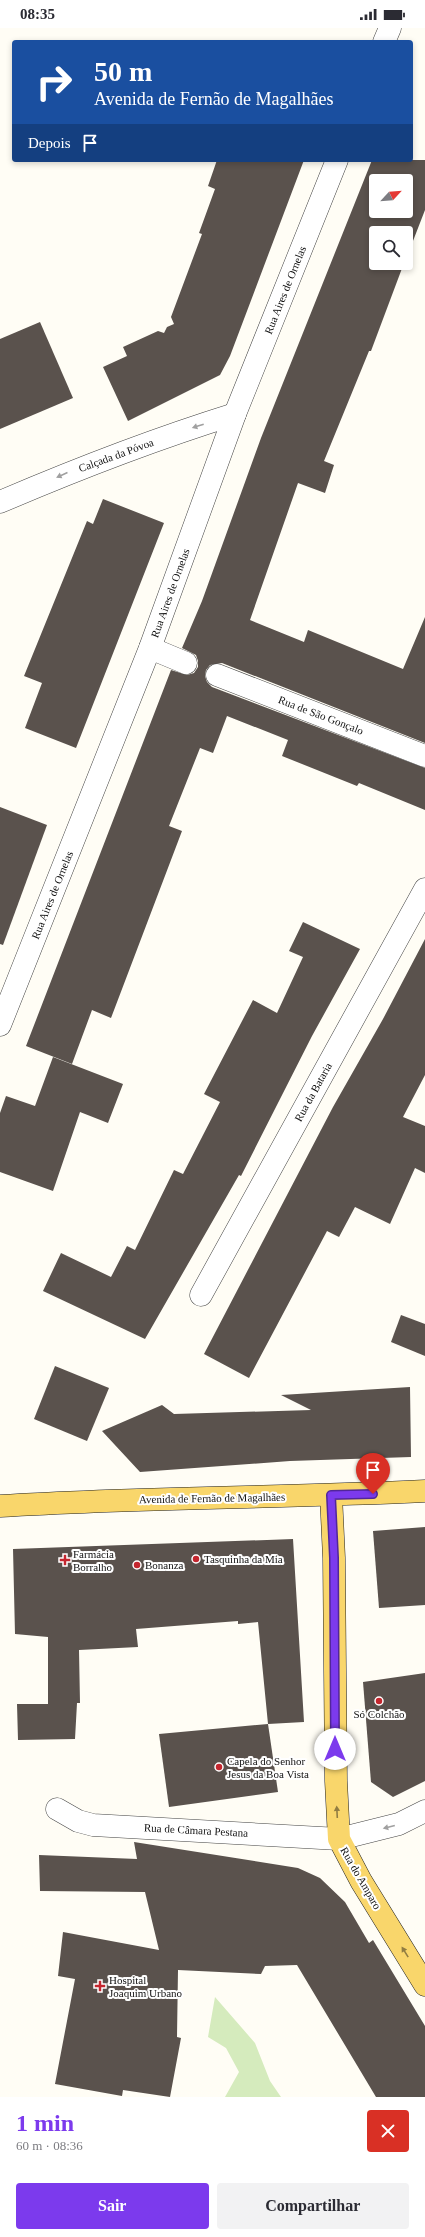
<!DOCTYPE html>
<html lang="pt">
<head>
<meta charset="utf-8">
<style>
	:root { --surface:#fff; --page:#f2f2f3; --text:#2b2b33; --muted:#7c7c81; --accent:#7c3aed }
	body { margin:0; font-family:Georgia,serif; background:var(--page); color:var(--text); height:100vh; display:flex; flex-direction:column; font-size:15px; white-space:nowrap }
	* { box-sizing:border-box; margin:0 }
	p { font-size:13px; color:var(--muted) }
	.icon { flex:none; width:22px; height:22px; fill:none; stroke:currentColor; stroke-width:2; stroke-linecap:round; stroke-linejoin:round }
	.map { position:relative; height:2069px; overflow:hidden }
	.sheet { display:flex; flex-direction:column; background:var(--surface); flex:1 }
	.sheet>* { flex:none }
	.guide { position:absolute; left:12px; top:12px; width:401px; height:122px; border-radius:4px; box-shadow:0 2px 6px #0003; background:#1a4fa0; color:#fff; overflow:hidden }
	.needle { width:26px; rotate:64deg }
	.tools { position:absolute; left:369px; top:146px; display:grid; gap:8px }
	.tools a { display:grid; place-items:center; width:44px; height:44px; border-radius:4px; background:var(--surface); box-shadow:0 2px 6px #0003; font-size:20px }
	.pin { position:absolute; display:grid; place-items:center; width:34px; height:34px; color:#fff; margin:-41px -17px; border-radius:50% 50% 50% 0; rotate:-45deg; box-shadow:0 0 4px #0007 }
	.pin .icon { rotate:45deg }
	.me { position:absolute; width:44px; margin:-22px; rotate:0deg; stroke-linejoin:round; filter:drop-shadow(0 0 3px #0008) }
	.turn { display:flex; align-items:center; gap:14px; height:84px; padding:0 16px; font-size:18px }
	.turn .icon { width:52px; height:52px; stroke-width:2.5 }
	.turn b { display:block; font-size:28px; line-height:34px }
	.then { display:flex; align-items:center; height:38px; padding:0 16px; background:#0003; gap:8px; font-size:15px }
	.round { display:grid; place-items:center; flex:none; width:42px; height:42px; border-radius:4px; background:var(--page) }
	.headline { display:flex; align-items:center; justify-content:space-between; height:68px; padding:0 16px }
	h1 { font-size:24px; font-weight:600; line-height:30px; color:var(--accent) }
	.action { display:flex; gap:8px; margin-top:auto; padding:8px 16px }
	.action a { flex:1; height:46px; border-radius:4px; background:var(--accent); color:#fff; font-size:16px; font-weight:600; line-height:46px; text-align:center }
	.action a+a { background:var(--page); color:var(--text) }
	.status { display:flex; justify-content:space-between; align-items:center; height:28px; padding:0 20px; background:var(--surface); direction:ltr }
	.status svg { height:11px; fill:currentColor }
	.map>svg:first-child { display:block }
	.green { fill:#d5ebbd }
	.building { fill:#5a524d; fill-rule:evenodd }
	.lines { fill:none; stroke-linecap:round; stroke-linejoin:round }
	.minor-casing { stroke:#444; stroke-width:23 }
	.major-casing { stroke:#222; stroke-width:23 }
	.minor { stroke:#fff; stroke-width:22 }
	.major { stroke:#f9d66b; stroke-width:22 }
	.oneway { fill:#a0a0a0 }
	.oneway2 { fill:#917d42 }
	.route-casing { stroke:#51269a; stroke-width:10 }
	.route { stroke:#7c3aed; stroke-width:7 }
	.poi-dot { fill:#c4262e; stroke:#fff; stroke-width:1.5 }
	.labels { text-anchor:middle; stroke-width:4; stroke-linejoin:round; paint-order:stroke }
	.street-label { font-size:11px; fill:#111; stroke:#fff }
	.poi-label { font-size:11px; fill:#111; stroke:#fff; text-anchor:start }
</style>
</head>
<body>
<div class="status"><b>08:35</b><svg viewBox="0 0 49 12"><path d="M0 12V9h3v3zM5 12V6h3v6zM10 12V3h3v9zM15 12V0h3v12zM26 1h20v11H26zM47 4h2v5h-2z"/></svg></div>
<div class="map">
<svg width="425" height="2069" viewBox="0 0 425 2069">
	<rect width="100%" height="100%" fill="#fffdf5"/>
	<path class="green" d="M215,1969l40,46 15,38 11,16h-56l14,-25 -13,-24 -18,-11z"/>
	<g class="building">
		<path d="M217,132h87l-74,196 -10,19 -92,46 -25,-54 24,-11 -4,-9 35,-16 6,2 3,-6 7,-3 -3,-7 31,-83 -3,-1 16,-44 -7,-3z"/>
		<path d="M372,132h53v50l-19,49v-26h-30v30h28l-33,88h-2l-45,110 10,4 -9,28 -27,-10 -48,137 54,22 4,-12 95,39 22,-52v126l-203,-80 -12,2 -4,5 -1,6 2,6 5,5 213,81v42l-66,-27 -2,3 -75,-30 6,-16 -61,-24 -14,37 -13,-5 -31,78 13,5 -71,187 -19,-8 -20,54 -46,-18 145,-376 16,5 7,-2 4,-6v-6l-2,-6 -14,-7 20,-47 59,-163zM376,153h30v30h-30z"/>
		<path d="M40,294l33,76 -73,31v-90z"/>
		<path d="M103,471l61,24 -88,225 -51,-20 17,-45 -18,-7 63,-155 6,3z"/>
		<path d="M0,779l47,18 -44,120 -3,-1z"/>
		<path d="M303,894l57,27 -48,87 -71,140 -2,-1 -94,164 -102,-48 18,-38 50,24 16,-31 8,4 39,-80 9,4 37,-72 -16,-8 49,-94 24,13 26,-56 -14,-6z"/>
		<path d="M425,911v136l-22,42 22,9v47l-10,-5 -25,56 -35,-17 -16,30 -12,-6 -78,147 -45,-24 129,-247 50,-88z"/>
		<path d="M53,1029l70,27 -15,39 -28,-11 -27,79 -53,-19v-59l6,-17 29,10z"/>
		<path d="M401,1287l24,9v32l-34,-14z"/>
		<path d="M55,1338l54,22 -22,53 -53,-22z"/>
		<path d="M410,1359l1,70 -121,4 -150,11 -38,-41 60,-26 12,9 137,-4 -30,-15z"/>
		<path d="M425,1499v78l-46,3 -6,-77z"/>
		<path d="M293,1511l11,183 -36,2 -10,-102 -20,2v-3l-102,8 2,18 -59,3 1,53h-3l-2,36 -57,1 -1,-36h31v-67l-33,-3 -2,-85z"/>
		<path d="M425,1645v108l-32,16 -22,-15 -8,-100z"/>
		<path d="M268,1696l10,68 -109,15 -10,-73z"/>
		<path d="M134,1814l164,26 22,10 25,24 24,41 4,-3 52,86v71h-49l-79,-132 -32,1 -4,8 -83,-4 -1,67 4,1 -11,59 -47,-7 -1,6 -67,-12 20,-105 -17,-3 5,-44 96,18 -14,-58 -105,-1 -1,-36 98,4z"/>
	</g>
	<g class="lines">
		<defs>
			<g id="minor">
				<path d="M384,14l6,-14"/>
				<path d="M0,474c77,-33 155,-63 235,-88"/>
				<path d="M150,620l36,15"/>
				<path d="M217,647l208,81"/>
				<path d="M0,997l150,-377 85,-234 102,-254"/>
				<path d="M201,1267l224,-406"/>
				<path d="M57,1781l21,12 15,4 246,14 60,-15 26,-13"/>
			</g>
			<g id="major">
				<path d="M331,1467l3,63 2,223 3,58 22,42 64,104"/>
				<path d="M0,1478c141,-9 283,-8 425,-15"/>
			</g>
		</defs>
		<use href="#minor" class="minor-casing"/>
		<use href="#major" class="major-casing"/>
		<use href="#minor" class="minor"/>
		<use href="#major" class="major"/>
	</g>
	<defs><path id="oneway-solid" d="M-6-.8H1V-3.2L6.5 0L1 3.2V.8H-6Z"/></defs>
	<g class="oneway">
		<use href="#oneway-solid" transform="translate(198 398) rotate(162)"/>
		<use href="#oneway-solid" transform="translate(62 447) rotate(156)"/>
		<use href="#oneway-solid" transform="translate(389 1799) rotate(166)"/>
	</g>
	<g class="oneway2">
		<use href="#oneway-solid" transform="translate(337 1784) rotate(-93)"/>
		<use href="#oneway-solid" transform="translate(405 1924) rotate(-122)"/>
	</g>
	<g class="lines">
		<defs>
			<path id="route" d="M335,1721l-1,-191 -3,-63 42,-1"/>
		</defs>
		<use href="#route" class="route-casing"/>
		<use href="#route" class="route"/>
	</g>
	<g class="poi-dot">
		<circle cx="196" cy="1531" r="4"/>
		<path d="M63 1526h4v4h4v4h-4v4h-4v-4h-4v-4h4z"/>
		<circle cx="137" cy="1537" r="4"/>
		<circle cx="379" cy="1673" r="4"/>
		<circle cx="219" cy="1739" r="4"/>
		<path d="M98 1952h4v4h4v4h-4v4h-4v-4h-4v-4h4z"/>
	</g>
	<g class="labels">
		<g class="street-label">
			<text transform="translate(285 262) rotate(-68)" y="4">Rua Aires de Ornelas</text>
			<text transform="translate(116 427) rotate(-20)" y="4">Calçada da Póvoa</text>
			<text transform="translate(170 565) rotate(-70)" y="4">Rua Aires de Ornelas</text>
			<text transform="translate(321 687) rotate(21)" y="4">Rua de São Gonçalo</text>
			<text transform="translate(52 867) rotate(-68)" y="4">Rua Aires de Ornelas</text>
			<text transform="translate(313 1064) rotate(-61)" y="4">Rua da Bataria</text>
			<text transform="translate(212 1470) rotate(-1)" y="4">Avenida de Fernão de Magalhães</text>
			<text transform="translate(196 1802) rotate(3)" y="4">Rua de Câmara Pestana</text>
			<text transform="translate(361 1850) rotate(60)" y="4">Rua do Amparo</text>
		</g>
		<g class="poi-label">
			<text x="73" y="1530">Farmácia<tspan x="73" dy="13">Borralho</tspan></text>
			<text x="204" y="1535">Tasquinha da Mia</text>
			<text x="145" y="1541">Bonanza</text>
			<text x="379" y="1690" text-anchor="middle">Só Colchão</text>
			<text x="227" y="1737">Capela do Senhor<tspan x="227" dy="13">Jesus da Boa Vista</tspan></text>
			<text x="109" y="1956">Hospital<tspan x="109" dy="13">Joaquim Urbano</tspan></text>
		</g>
	</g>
</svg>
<div class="tools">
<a><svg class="needle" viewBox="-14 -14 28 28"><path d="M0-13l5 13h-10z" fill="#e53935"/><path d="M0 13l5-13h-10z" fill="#7c7c81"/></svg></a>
<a><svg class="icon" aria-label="search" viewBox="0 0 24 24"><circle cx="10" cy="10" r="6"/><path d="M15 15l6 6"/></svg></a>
</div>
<div class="pin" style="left:373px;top:1466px;background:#d93025"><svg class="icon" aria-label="arrive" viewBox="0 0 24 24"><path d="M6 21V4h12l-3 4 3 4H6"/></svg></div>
<svg class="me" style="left:335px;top:1721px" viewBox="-20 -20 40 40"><circle r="19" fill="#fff"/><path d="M0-13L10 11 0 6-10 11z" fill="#7c3aed"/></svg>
<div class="guide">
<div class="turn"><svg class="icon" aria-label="right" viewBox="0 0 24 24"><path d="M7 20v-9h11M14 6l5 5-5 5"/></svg><div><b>50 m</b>Avenida de Fernão de Magalhães</div></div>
<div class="then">Depois<svg class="icon" aria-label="arrive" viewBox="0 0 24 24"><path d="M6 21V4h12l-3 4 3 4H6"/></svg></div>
</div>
</div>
<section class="sheet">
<div class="headline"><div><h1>1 min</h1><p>60 m · 08:36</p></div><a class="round" style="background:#d93025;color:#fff"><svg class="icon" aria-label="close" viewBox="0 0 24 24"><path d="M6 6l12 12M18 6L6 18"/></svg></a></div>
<div class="action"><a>Sair</a><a>Compartilhar</a></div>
</section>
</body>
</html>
